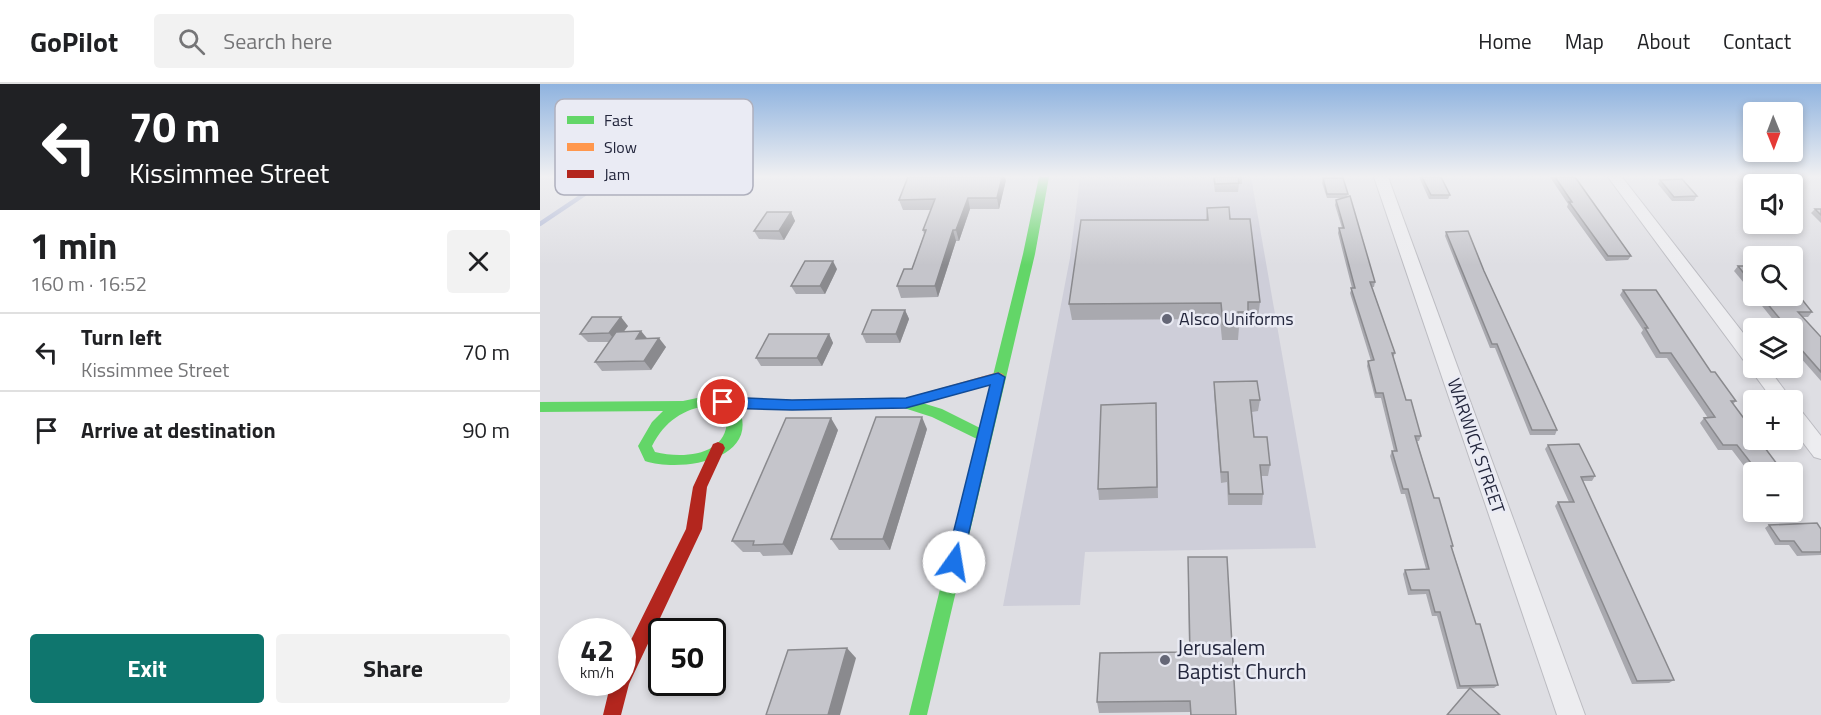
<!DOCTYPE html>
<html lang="en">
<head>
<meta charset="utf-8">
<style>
	:root { --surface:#fff; --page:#f2f2f2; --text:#202124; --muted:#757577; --line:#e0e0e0; --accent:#0f766e }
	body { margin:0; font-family:"Titillium Web",sans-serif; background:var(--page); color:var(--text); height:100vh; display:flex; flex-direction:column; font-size:22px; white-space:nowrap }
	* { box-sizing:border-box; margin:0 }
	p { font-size:20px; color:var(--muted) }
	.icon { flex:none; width:33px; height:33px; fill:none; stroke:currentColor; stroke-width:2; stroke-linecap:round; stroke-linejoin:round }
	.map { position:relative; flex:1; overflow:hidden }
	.details { display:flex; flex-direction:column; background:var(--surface); width:540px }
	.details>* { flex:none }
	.hud { background:#202124; color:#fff; overflow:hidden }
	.needle { width:39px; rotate:179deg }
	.controls { position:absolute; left:1203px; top:18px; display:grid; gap:12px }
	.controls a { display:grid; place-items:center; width:60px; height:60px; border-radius:6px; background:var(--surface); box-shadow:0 3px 9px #0003; font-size:30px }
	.speed { position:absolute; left:18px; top:534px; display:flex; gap:12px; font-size:30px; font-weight:700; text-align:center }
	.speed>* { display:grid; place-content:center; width:78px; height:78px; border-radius:50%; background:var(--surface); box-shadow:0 3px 9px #0003; line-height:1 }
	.speed small { font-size:15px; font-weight:400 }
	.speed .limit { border:3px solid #111; border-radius:9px; background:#fff; color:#111 }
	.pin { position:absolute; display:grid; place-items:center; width:51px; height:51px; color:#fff; margin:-26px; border:3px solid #fff; border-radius:50%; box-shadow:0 2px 6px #0007 }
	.me { position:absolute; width:66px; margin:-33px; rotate:13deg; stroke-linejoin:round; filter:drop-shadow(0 0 4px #0008) }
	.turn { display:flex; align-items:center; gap:21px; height:126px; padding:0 30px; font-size:27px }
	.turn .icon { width:78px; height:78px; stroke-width:2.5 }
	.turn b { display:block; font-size:42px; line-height:51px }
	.round { display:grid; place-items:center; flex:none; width:63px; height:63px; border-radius:6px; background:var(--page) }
	.summary { display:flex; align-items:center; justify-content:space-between; height:102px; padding:0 30px }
	h1 { font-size:36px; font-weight:700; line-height:45px }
	.button { display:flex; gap:12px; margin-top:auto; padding:12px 30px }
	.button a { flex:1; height:69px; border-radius:6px; background:var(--accent); color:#fff; font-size:24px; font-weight:700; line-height:69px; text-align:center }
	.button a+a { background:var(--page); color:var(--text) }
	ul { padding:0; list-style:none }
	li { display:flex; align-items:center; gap:18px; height:78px; padding:0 30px; border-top:2px solid var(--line) }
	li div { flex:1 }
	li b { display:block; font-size:22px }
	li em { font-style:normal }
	header { display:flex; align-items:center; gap:36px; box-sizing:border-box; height:84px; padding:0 30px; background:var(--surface); border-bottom:2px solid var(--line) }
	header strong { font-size:28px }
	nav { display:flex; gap:33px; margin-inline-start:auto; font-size:21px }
	.search { width:420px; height:54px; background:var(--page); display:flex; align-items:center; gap:15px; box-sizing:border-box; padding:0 21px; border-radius:6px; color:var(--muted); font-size:22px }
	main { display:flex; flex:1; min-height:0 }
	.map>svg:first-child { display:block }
	.built { fill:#ceced9 }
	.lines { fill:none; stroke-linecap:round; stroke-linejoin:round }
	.stream { stroke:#a9b2d2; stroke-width:4.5 }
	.street-casing { stroke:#bbbbc1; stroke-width:2 }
	.street { fill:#ededf0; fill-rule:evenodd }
	.fast { fill:#63d668; fill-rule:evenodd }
	.slow { fill:#ff974d; fill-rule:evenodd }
	.jam { fill:#b3261e; fill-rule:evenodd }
	.wall { fill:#a9a9af }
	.shaded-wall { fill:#8a8a8e }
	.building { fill:#c5c5cb; stroke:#8a8a8e; stroke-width:1.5 }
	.route { fill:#1a73e8; stroke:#114b97; stroke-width:1.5 }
	.poi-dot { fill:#656777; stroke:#eaebf4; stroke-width:2 }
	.labels { text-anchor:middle; stroke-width:5; stroke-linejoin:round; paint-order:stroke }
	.poi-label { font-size:18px; fill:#24273d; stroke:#eaebf4; text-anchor:start }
	.street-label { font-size:18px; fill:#24273d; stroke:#eaebf4 }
	.near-poi-label { font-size:21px; fill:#24273d; stroke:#eaebf4; text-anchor:start }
	.key { fill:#eaebf4; stroke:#afb0bd; stroke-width:1.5 }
	.key-label { font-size:16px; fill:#24273d }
</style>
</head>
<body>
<header>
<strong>GoPilot</strong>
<div class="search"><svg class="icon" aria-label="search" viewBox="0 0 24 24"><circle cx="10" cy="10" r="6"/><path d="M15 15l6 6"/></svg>Search here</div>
<nav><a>Home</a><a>Map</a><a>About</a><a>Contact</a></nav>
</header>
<main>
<section class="details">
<div class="hud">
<div class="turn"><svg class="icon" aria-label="left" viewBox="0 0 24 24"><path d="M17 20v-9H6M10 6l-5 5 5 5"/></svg><div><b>70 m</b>Kissimmee Street</div></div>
</div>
<div class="summary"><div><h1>1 min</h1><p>160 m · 16:52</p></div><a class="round"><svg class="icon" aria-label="close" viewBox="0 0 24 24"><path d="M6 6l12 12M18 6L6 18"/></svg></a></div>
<ul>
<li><svg class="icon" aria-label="left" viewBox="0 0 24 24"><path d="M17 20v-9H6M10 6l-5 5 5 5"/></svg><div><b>Turn left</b><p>Kissimmee Street</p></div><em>70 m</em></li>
<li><svg class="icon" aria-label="arrive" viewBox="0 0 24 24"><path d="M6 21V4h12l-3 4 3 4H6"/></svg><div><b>Arrive at destination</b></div><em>90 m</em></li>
</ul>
<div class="button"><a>Exit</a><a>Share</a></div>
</section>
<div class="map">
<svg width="1281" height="631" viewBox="0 0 1281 631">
	<rect width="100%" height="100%" fill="#dedee3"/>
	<path class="built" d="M540,93h171l65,371 -231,4 -5,53 -77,1 67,-348z"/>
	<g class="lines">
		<path class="stream" d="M0,140l70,-47"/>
		<defs>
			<g id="street">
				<path d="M834,93h14l197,538h-28z"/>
				<path d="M1068,93h14l132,170v21h14l24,32h-19z"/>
				<path d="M1252,322l7,2 22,28v23l-7,-2 -22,-29z"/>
			</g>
		</defs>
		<use href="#street" class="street-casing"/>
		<use href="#street" class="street"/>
		<g class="fast">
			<path d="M499,93h10l-14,77 -108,461h-18l68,-276 -45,-22 -31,-10 -2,-4 2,-4 5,-1 36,11 38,19 43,-174z"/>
			<path d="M171,311l26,9c28,56 -56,69 -92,57l-7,-15 14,-24 11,-11 -123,1v-10l143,-1zM170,321l16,6c8,43 -39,49 -71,41l-3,-6c13,-25 31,-37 58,-41z"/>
		</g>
		<path class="slow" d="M458,288l5,2 2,3 -2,3 -97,28 -114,2 -69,-3 -5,-1 -2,-4 2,-4 5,-1 69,3 114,-2z"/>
		<path class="jam" d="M178,358l5,2 2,4 -18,39 -5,42 -73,155 -8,31h-18l8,-33h11v-24l64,-129 7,-42 20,-43z"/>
	</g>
	<g class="wall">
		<path d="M673,93h29v7h-3l-1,8h-23z"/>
		<path d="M879,93h22l9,18 -2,4h-19z"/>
		<path d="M1010,93h25l56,79 -3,4 -22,1 -39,-54 1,-3z"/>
		<path d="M783,94l25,16 -1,3 28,85 -1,5h-2l23,66 -2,5 13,42 15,36 -2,5h-2l17,57 19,48 -1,2 24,76 22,61 -4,3 -37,1 -20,-73h-5l-6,-22 -18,1 -5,-21 2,-4 21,-1 -21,-75h-4l-11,-38 2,-5h2l-13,-53h-6l-8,-32 1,-5h3l-21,-68 2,-5 -14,-55 1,-5h3l-7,-23 1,-5 7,-2h-16l-5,-15z"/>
		<path d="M466,96l-7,29h-29l-11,32h-3l-18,56 -37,1 -4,-12 15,-17 12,-35 -1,-4 8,-20h-28l-4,-10z"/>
		<path d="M1120,96l37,16 -3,5h-22l-14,-17z"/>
		<path d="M667,124l23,11 30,83 -2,16h-10l-1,9h-8l-1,13h-16l-2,-21 -148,1 -3,-16 137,-84z"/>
		<path d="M1275,125h6v14l-10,-10z"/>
		<path d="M251,128l4,9 -11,19 -25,-1 -5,-8z"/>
		<path d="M906,148l38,39 73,159 -2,5h-25l-35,-87h-5l-45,-112z"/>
		<path d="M1198,182h16v29l-20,-24z"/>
		<path d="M297,185l-12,25h-29l-5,-8z"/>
		<path d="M1083,206l88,82 25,29 -3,3 50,68h-29v7l-22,-29h-14l-18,-27 4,-5h4l-41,-60h-11l-15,-25 2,-3 -23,-35z"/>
		<path d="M1214,212h38l20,16 -4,5h-6l19,20v44l-29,-33v-20h-14l1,-1z"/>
		<path d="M365,226l4,9 -9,24h-34l-4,-9z"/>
		<path d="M88,242l-5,6 18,-1 6,7 19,9 -15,23 -49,1 -7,-9 14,-20h-21l-8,-8z"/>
		<path d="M289,250l4,9 -11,23h-61l-5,-8z"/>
		<path d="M674,298l46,18 -2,11 -6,1 2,25 16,28 -2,11h-7l2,18 -1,11h-34l-1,-23 -6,1 -7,-90z"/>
		<path d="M616,319l2,95 -59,2 -1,-11z"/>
		<path d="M387,345l-37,121h-51l-8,-11z"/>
		<path d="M298,346l-46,125 -29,1 -3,-4h-17l-11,-11z"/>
		<path d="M1008,361l47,31 -3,5h-10l92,199 -5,3 -37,1 -77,-178 3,-4h11l-24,-53z"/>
		<path d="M1229,441l52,4v26l-24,1 -8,-11h-14l-10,-17z"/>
		<path d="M648,487l48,144h-46v-3l-91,1 -2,-11 92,-50z"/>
	</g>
	<g class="shaded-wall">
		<path d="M462,93h3l1,3 -7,29 -2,-11z"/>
		<path d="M428,114l2,11 -11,32 -3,-11z"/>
		<path d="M251,128l4,9 -11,19 -5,-9z"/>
		<path d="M413,146l3,11 -18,56 -3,-11z"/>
		<path d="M293,177l4,8 -12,25 -5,-8z"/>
		<path d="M365,226l4,9 -9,24 -4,-9z"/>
		<path d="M81,233l7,9 -12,16 -7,-9z"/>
		<path d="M101,247l7,9 -12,-1z"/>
		<path d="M289,250l4,9 -11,23 -5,-8z"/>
		<path d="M119,254l7,9 -15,23 -7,-9z"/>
		<path d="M382,333l5,12 -37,121 -7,-11z"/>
		<path d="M291,334l7,12 -46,125 -9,-11z"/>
		<path d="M307,564l9,10 -16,57h-12z"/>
	</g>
	<g class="building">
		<path d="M368,93h94l-5,21h-29l-12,32h-3l-18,56h-38l7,-17h8l14,-39h-3l12,-31 -36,1z"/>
		<path d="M674,93h24l1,6 -24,1z"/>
		<path d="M882,93h19l9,18h-19z"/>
		<path d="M1015,93h20l56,79h-23l-39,-54h3z"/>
		<path d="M783,94h20l5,16h-21z"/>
		<path d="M1142,95l15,17 -23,1 -14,-17z"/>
		<path d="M810,112l25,86h-5l25,71h-3l14,47h5l10,36h-6l19,62h5l14,48h-2l25,78h4l18,61 -38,1 -20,-74h-5l-6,-22h-18l-6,-20 24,-1 -21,-80h-5l-11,-38h5l-14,-58h-7l-8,-32 6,-1 -23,-72h4l-16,-60h5l-8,-28z"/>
		<path d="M689,123l1,12h20l10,83h-12v10h-10l1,12h-16l-2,-21 -152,1 12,-84h127l-1,-12z"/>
		<path d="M1275,125h6v6z"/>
		<path d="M227,128h24l-12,19h-25z"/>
		<path d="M928,147l16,40 73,159h-25l-35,-86h-5l-46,-112z"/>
		<path d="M265,177h28l-13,25h-29z"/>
		<path d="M1198,182h16v20z"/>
		<path d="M1252,203l20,25h-14l23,25v35l-29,-33v-11h-9l-3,-3h5l-24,-29h31z"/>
		<path d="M1083,206h33l55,82h4l21,29h-5l23,31v8h5l24,32h-25l-21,-27h-14l-19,-27 11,-1 -44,-64h-11l-15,-25h3z"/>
		<path d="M332,226h33l-9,24h-34z"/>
		<path d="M52,233h29l-12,16 -29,1z"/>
		<path d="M101,247l-5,8 23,-1 -15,23 -49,1 21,-30z"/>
		<path d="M229,250h60l-12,24h-61z"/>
		<path d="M717,297l3,19h-10l4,37h13l3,28h-10l3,29h-34l-1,-22h-7l-7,-90z"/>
		<path d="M616,319l1,84 -59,2 3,-84z"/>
		<path d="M336,333h46l-39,122h-52z"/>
		<path d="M246,334h45l-48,126 -30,1 1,-4h-22z"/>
		<path d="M1039,360l16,32 -14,1 93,203 -37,1 -79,-179h16l-26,-57z"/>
		<path d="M1277,439l4,6v23h-19l-8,-11h-14l-11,-16z"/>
		<path d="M648,473h39l9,158h-45l-1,-14 -93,1 3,-49 90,-1z"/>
		<path d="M307,564l-19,67h-62l22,-65z"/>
		<path d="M930,604l30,27h-53z"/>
	</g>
	<linearGradient id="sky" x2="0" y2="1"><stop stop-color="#8fb3df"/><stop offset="0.51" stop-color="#f0f0f2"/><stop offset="1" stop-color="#f0f0f2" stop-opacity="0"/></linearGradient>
	<rect width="1281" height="181" fill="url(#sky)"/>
	<path class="route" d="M458,289l7,4 -43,185 -2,5 -6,2 -6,-2 -2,-5 44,-177 -84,23 -114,2 -69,-2 -7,-6 7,-5 69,3 114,-2z"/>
	<g class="poi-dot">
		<circle cx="627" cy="235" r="6"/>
		<circle cx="625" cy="576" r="6"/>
	</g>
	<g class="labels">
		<g class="poi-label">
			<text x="639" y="241">Alsco Uniforms</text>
		</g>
		<g class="street-label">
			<text transform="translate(936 362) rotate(71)" y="6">WARWICK STREET</text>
		</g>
		<g class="near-poi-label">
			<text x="637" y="571">Jerusalem<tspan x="637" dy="24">Baptist Church</tspan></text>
		</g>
	</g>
	<rect x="15" y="15" width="198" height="96" rx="9" class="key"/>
	<rect x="27" y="32" width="27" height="8" fill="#63d668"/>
	<rect x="27" y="59" width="27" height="8" fill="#ff974d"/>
	<rect x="27" y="86" width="27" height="8" fill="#b3261e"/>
	<g class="key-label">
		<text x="64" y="42">Fast</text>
		<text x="64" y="69">Slow</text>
		<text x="64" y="96">Jam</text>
	</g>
</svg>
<div class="controls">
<a><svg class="needle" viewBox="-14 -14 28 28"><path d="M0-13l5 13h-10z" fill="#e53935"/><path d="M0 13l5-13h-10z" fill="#757577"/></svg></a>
<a><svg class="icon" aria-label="sound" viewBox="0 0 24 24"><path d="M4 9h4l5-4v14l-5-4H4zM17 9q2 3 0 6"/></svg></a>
<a><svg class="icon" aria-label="search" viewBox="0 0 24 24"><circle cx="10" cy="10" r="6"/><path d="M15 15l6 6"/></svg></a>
<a><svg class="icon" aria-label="layers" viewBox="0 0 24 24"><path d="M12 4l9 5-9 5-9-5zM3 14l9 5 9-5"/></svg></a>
<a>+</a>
<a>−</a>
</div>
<div class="speed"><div>42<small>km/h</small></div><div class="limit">50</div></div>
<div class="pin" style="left:183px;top:318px;background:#d93025"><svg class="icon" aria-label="arrive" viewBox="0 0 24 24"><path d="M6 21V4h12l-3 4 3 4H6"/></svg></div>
<svg class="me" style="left:414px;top:478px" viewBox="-20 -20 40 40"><circle r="19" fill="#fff"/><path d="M0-13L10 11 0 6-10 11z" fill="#1a73e8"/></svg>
</div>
</main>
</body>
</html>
